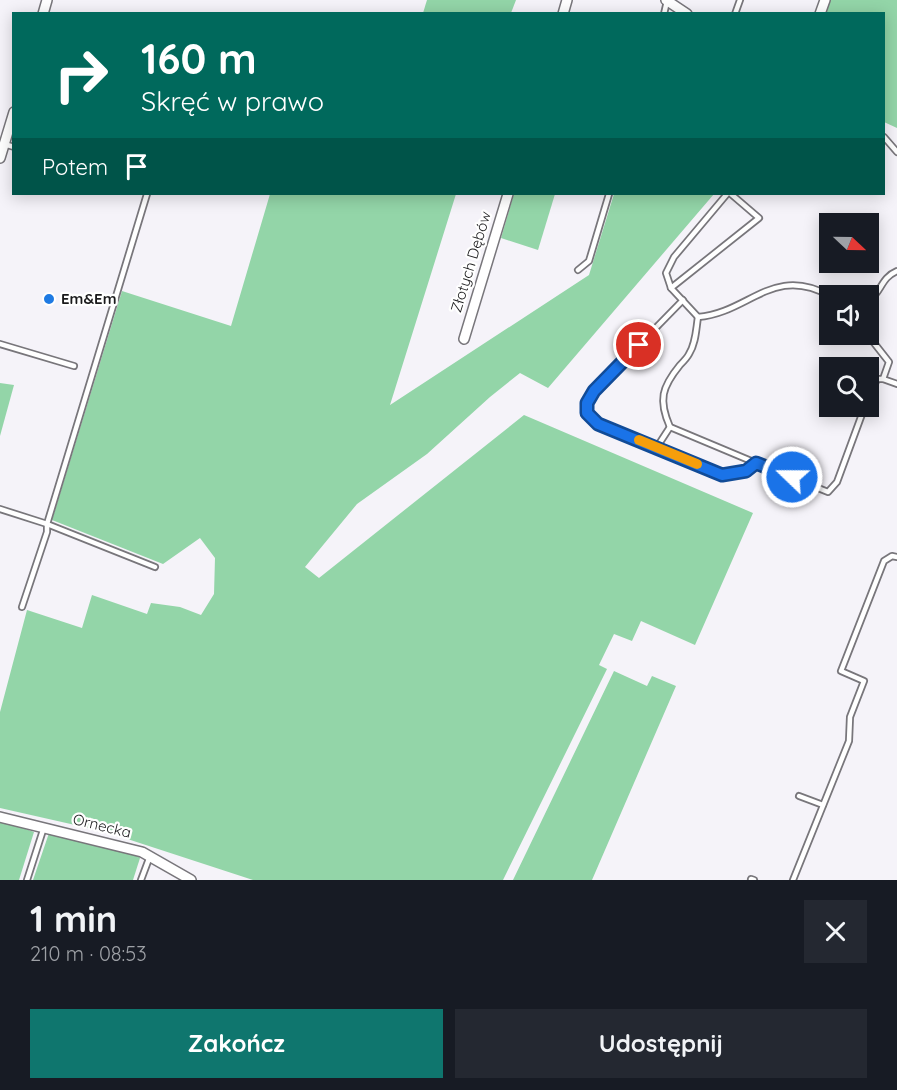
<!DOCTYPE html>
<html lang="pl">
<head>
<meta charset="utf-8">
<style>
	:root { --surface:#171b24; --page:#242831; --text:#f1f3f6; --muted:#9ea1a6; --accent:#0f766e }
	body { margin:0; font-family:Quicksand,sans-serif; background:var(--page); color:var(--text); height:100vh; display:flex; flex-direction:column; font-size:22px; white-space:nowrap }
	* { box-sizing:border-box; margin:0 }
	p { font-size:20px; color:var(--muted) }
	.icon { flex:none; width:33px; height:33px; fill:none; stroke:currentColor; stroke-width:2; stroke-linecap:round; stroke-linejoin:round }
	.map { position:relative; height:880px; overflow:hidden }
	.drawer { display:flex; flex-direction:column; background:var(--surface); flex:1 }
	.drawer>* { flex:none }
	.hud { position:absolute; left:12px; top:12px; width:873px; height:183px; border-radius:0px; box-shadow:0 3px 15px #0003; background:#00695c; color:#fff; overflow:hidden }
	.needle { width:39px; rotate:112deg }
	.controls { position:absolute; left:819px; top:213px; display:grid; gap:12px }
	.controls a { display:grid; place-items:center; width:60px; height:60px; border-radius:0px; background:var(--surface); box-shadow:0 3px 15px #0003; font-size:30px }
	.pin { position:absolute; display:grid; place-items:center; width:51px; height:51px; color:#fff; margin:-26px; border:3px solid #fff; border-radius:50%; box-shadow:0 2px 6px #0007 }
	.me { position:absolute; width:66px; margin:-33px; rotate:292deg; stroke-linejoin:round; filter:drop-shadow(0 0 4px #0008) }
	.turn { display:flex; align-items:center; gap:21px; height:126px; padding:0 30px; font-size:27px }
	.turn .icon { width:78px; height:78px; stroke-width:2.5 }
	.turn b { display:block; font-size:42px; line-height:51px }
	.then { display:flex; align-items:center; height:57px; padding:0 30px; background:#0003; gap:12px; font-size:22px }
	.round { display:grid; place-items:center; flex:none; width:63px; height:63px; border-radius:0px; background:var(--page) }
	.overview { display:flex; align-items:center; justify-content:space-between; height:102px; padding:0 30px }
	h1 { font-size:36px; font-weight:700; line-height:45px }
	.button { display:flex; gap:12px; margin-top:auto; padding:12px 30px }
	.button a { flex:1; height:69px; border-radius:0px; background:var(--accent); color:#fff; font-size:24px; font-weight:700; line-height:69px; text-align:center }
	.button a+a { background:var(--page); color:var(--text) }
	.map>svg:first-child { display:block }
	.green { fill:#93d5a8 }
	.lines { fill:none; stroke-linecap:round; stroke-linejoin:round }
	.service-casing { stroke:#78767b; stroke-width:8 }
	.minor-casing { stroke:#78767b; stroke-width:12 }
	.service { stroke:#fff; stroke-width:4.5 }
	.minor { stroke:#fff; stroke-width:9 }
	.route-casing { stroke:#114b97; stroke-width:15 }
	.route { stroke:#1a73e8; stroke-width:10 }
	.slow { stroke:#f59e0b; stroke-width:10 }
	.poi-dot { fill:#1e7ae3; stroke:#fff; stroke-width:2 }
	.labels { text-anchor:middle; stroke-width:4.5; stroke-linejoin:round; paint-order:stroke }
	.street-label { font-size:15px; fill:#1a1a1c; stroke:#fff }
	.poi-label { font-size:15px; font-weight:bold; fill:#1a1a1c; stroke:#fff; text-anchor:start }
</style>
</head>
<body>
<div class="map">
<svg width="897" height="880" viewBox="0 0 897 880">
	<rect width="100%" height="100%" fill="#f5f3f9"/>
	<g class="green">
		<path d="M427,0h89l-5,13h-88z"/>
		<path d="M828,0h69v128l-13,-6v-108h-60z"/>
		<path d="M270,194h186l-66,211 199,-130 25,-81h100l-166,194 -28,-15 -30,24 -63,57 -70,50 -52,63 14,11 205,-163 229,98 -58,132 -54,-24 -9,20 -18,-7 -15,31 8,4 -104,211h-250l-147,-48 -106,-24v-96l27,-102 55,18 10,-33 55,19 4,-11 29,4 21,8 13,-21 1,-36 -15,-20 -37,26 -111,-44 70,-229 109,35z"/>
		<path d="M514,194h41l-17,56 -37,-12z"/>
		<path d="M0,383l14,2 -14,51z"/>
		<path d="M614,671l33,15 5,-10 24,10 -84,194h-79z"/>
		<path d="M0,820l34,12 -15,48h-19z"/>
		<path d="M49,833l89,21 2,4 -7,22h-100z"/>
	</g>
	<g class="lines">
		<defs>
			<g id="service">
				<path d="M664,14l3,-13"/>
				<path d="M735,14l5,-14"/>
				<path d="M884,137l13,15"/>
				<path d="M4,144l10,3"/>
				<path d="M578,270l11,-9 20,-67"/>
				<path d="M671,288l-5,-15 8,-16 53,-63"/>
				<path d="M683,300l-89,91 -7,12v10l11,11 124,51 24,-4 10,-8 72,29 9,-10 28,-76"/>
				<path d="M868,301c14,-8 12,-23 29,-30"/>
				<path d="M698,317c-2,12 -2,26 -9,37 -2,4 -6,8 -9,11 -18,22 -22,35 -10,62l86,36"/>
				<path d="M698,317l-27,-29 88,-70 -28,-24"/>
				<path d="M698,317c51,-4 75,-53 132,-21"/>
				<path d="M867,334l22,28 -6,17 14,5"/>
				<path d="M0,344l74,22"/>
				<path d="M868,399l9,-20h6"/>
				<path d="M657,447l13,-20"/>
				<path d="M0,509l47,15 108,43"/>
				<path d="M22,607l25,-75v-8l100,-330"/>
				<path d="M799,796l24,9"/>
				<path d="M751,879l3,1"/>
				<path d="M27,880l17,-53"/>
				<path d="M141,880l9,-24"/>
				<path d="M793,880l56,-139 1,-24 14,-36 -23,-10 43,-110 8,-5 5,1"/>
			</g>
			<g id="minor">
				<path d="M666,0l21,14"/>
				<path d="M43,14l4,-14"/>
				<path d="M563,14l4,-14"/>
				<path d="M820,14l5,-14"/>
				<path d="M0,158l14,-46"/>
				<path d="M464,339l44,-145"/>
				<path d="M0,817l142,35 49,28"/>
			</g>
		</defs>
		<use href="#service" class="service-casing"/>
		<use href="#minor" class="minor-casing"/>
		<use href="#service" class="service"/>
		<use href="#minor" class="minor"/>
	</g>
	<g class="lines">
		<defs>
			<path id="route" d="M639,345l-45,46 -7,12v10l11,11 124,51 24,-4 10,-8 36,14"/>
		</defs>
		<use href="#route" class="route-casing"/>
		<use href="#route" class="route"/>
		<path class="slow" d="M639,440l58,24"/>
	</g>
	<circle class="poi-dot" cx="49" cy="299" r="6"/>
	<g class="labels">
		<g class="street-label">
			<text transform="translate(471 262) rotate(-73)" y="5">Złotych Dębów</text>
			<text transform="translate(102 826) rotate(14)" y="5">Ornecka</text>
		</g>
		<g class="poi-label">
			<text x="61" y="304">Em&amp;Em</text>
		</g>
	</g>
</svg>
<div class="controls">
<a><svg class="needle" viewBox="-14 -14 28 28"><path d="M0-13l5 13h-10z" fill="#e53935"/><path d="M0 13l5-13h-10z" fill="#9ea1a6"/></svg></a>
<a><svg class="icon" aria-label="sound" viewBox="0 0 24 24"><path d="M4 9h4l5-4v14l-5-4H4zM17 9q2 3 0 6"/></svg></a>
<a><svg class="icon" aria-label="search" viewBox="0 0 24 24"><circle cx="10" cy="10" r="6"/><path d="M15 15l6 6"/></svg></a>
</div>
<div class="pin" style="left:639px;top:345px;background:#d93025"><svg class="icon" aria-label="arrive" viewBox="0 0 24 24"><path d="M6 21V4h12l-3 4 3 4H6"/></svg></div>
<svg class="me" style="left:792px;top:477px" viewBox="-20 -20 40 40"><circle r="17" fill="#1a73e8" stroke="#fff" stroke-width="3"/><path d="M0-11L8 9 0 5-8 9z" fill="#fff"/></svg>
<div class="hud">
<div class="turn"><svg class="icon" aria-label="right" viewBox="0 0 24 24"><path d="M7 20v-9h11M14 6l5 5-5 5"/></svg><div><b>160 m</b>Skręć w prawo</div></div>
<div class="then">Potem<svg class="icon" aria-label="arrive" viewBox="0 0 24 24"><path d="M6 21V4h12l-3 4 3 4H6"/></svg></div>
</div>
</div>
<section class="drawer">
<div class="overview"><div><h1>1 min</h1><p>210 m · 08:53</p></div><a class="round"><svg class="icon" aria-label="close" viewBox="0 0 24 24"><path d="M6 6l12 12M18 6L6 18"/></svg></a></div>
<div class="button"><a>Zakończ</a><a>Udostępnij</a></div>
</section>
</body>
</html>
